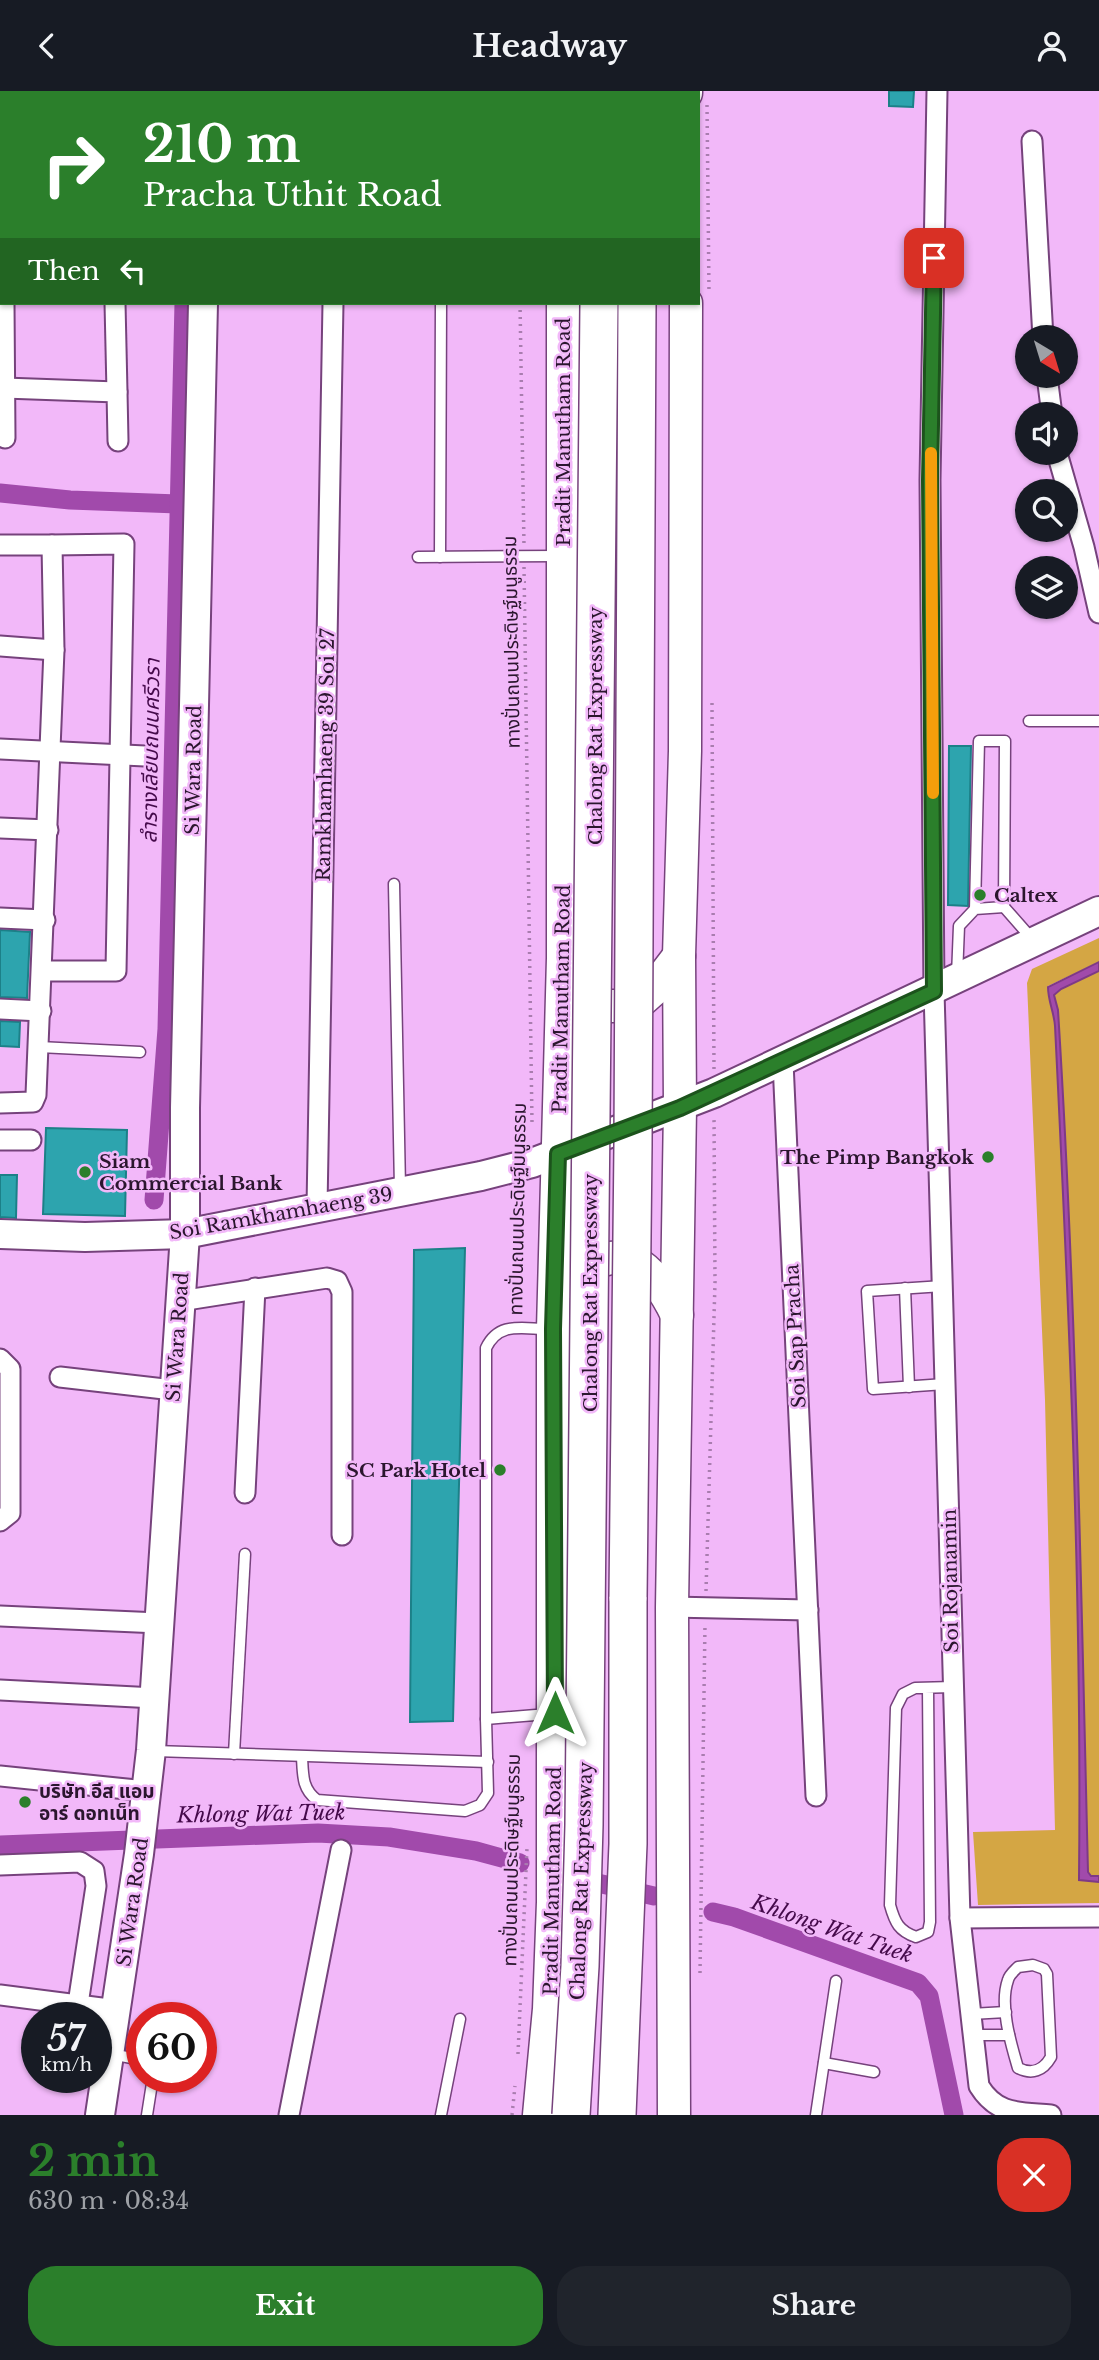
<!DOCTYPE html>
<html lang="en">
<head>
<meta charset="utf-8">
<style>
	:root { --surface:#171b24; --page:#20242c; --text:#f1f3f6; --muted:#9ea1a6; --accent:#2b7f2b }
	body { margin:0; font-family:"Libre Baskerville","Noto Sans Thai",serif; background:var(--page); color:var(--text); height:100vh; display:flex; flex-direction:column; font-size:26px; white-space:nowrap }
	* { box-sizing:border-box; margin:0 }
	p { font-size:23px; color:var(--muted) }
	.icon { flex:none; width:38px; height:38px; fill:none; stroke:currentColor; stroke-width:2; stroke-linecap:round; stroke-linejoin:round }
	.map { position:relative; height:2024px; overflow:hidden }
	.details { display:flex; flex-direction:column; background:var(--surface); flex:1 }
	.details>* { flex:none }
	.banner { position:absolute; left:0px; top:0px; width:700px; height:214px; box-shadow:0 2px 5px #0004; background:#2b7f2b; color:#fff; overflow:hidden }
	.needle { width:46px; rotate:142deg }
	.buttons { position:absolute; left:1015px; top:234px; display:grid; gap:14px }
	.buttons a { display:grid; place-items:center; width:63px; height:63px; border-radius:50%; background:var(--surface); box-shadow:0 2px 5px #0004; font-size:35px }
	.speed { position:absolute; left:21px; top:1911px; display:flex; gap:14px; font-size:35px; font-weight:700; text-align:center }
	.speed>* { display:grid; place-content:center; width:91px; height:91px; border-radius:50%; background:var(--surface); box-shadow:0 2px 5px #0004; line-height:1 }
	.speed small { font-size:18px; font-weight:400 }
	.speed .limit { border:10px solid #d22; background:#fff; color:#111 }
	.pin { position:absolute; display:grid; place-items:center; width:60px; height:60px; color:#fff; margin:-30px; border-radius:14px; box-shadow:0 4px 10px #0006 }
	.me { position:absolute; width:77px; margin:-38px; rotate:0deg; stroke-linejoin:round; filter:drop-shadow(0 0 5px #0008) }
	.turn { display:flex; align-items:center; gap:24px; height:147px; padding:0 28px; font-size:32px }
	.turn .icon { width:91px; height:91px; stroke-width:2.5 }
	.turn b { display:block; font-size:49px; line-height:60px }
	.then { display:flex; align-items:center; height:66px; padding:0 28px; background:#0003; gap:14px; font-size:26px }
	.round { display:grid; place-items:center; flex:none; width:74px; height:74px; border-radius:28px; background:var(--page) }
	.overview { display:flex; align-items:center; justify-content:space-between; height:119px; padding:0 28px }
	h1 { font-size:42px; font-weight:700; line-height:52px; color:var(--accent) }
	.cta { display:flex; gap:14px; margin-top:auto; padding:14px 28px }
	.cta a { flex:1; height:80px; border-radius:28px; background:var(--accent); color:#fff; font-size:28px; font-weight:700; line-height:80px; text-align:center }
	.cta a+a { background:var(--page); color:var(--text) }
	header { display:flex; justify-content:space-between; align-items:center; height:91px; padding:0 28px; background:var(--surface); font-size:32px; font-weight:700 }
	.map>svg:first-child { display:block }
	.green { fill:#d4a644 }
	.water { fill:#a14aab; stroke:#7e3a86; stroke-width:2 }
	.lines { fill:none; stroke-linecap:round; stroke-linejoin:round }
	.canal { stroke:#a14aab; stroke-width:19 }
	.building { fill:#2da4ae; stroke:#1c8088; stroke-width:2 }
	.lane-casing { stroke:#76427c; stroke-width:13 }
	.street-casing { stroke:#76427c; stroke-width:23 }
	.secondary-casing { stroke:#76427c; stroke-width:32 }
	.primary-casing { stroke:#76427c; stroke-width:35 }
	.highway-casing { stroke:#76427c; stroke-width:40 }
	.path { stroke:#a97daf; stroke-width:3.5; stroke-dasharray:2 5; stroke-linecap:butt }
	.lane { stroke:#fff; stroke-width:10 }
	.street { stroke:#fff; stroke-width:19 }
	.secondary { stroke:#fff; stroke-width:28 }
	.primary { stroke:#fff; stroke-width:32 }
	.highway { stroke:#fff; stroke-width:37 }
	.highway-bridge-casing { stroke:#76427c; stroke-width:40; stroke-linecap:butt }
	.highway-bridge { stroke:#fff; stroke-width:37 }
	.route-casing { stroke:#1c531c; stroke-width:18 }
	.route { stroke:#2b7f2b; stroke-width:12 }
	.slow { stroke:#f59e0b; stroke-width:12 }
	.poi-dot { fill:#2b7f2b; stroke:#f2b8f9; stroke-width:2.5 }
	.labels { text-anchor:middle; stroke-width:5; stroke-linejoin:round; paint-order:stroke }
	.street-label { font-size:19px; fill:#2b162e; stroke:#f2b8f9 }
	.poi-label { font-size:19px; font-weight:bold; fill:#2b162e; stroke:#f2b8f9; text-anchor:start }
	.water-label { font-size:21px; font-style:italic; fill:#450a4b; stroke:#f2b8f9 }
</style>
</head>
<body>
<header><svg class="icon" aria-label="back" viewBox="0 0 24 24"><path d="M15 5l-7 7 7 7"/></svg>Headway<svg class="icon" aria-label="person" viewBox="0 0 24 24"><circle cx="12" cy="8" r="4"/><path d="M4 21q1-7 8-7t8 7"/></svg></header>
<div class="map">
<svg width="1099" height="2024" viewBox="0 0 1099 2024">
	<rect width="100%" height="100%" fill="#f2b8f9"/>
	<g class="green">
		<path d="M1099,847v24l-51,24c0,15 6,26 7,40 14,284 27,569 24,853l20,3v21l-121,2 -5,-73 82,-2 -10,-430 -18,-417 5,-14z"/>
		<path d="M1099,880v905h-8l-3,-4c-7,-288 -12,-575 -30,-862l-4,-15 7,-6z"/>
	</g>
	<path class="water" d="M1099,871v9l-38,18 -7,6 4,15c18,287 23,574 30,862l3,4h8v6l-20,-2c3,-285 -10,-570 -24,-854 -1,-14 -7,-25 -7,-39z"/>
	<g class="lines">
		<g class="canal">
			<path d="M189,2l1,-2"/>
			<path d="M0,402l70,7 108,4"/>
			<path d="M154,1109l13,-171 17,-726"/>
			<path d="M0,1754l318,-12 71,4 87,14 44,12"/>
			<path d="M576,1787l78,18"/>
			<path d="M713,1821l21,5 184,66 11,13 25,119"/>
		</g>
	</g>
	<g class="building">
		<path d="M889,0h25l-1,16 -24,-1z"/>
		<path d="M949,655h22l-3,160 -20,-1z"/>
		<path d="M0,839l30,2 -3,66 -27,-1z"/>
		<path d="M0,930l20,1 -1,25 -19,-1z"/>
		<path d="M46,1037l81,2 -2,86 -82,-2z"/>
		<path d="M0,1084h17l-1,43 -16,-1z"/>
		<path d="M465,1157l-12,473 -43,1 4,-472z"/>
	</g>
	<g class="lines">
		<defs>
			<g id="lane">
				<path d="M495,0v2"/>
				<path d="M418,466l141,-1"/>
				<path d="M440,466l1,-254"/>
				<path d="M1029,630h70"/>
				<path d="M394,793l6,304"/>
				<path d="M975,818l4,-168h26l-1,166 30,34"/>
				<path d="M957,885l2,-50 16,-17 29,-2"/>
				<path d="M39,956l101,5"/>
				<path d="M943,1195l-76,5 6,98 72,-5"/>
				<path d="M905,1197l4,99"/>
				<path d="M928,1597l2,234 -2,10 -12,5c-17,-6 -21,-14 -26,-32l6,-197 7,-14 12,-6 38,-1"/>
				<path d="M486,1628l62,-5"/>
				<path d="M155,1660l333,11"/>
				<path d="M234,1663l11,-200"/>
				<path d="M302,1666c1,18 0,32 15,43l148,11 15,-6 8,-12 -2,-74v-371c13,-27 36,-19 62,-19"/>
				<path d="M1033,1874l11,4 3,5 4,83c-8,14 -19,18 -33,11 -7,-24 -19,-63 -10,-88 1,-5 6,-9 10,-13z"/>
				<path d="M971,1923l35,-2"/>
				<path d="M973,1944h36"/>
				<path d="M111,1963l31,6"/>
				<path d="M824,1972l50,9"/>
				<path d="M147,2024l6,-38"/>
				<path d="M441,2024l19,-96"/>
				<path d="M816,2024l20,-134"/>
			</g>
			<g id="street">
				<path d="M937,0l-7,389 4,511 26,927 19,168c18,29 39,26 72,29"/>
				<path d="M7,2v-2"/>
				<path d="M1032,50l11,197"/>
				<path d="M4,212l1,135"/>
				<path d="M115,212l2,89"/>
				<path d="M1047,285l5,39"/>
				<path d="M4,297l113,4 1,49"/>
				<path d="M1057,362l27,94 15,66"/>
				<path d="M0,454h52l2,105 -18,445 -3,7 -33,1"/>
				<path d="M0,555l54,4"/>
				<path d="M0,658l145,7"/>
				<path d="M0,737l48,2"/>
				<path d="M0,827l45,2"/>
				<path d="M42,880h74l8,-427 -72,1"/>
				<path d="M0,918l41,2"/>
				<path d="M783,971l33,734"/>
				<path d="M0,1049h31"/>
				<path d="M317,1116l16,-904"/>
				<path d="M180,1210l147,-23 10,3 5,11v243"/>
				<path d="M0,1268l10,10v144l-10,8"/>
				<path d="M60,1286l113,13"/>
				<path d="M245,1402l10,-205"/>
				<path d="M672,1516l136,3"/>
				<path d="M0,1525l159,7"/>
				<path d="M0,1599l155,8"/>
				<path d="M0,1685l146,15"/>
				<path d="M0,1774l80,-3 14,9 2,15 -18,118"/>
				<path d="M960,1827l139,-1"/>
				<path d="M0,1904l117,15"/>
				<path d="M289,2024l52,-265"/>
			</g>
			<g id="secondary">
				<path d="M214,2v-2"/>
				<path d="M0,1143l85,3 100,-3 296,-58 51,-13 182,-70 385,-182"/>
				<path d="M100,2024l39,-261 12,-104 34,-516v-126l18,-805"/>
			</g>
			<g id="primary">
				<path d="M564,2v-2"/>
				<path d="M686,2v-2"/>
				<path d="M575,893l25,22h35l18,-16 26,-34"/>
				<path d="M572,1191c47,-50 82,-15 105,33"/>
				<path d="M539,2024l10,-106 4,-107v-573l10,-371v-655"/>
				<path d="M674,2024l-2,-508 8,-499 -1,-152 6,-205 1,-448"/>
			</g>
			<g id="highway">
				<path d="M600,2v-2"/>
				<path d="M638,2v-2"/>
				<path d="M617,2024l11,-271v-247"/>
			</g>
		</defs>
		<use href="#lane" class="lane-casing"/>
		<use href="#street" class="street-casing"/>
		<use href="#secondary" class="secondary-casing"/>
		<use href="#primary" class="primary-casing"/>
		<use href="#highway" class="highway-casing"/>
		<g class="path">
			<path d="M517,0v2"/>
			<path d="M707,14l2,188"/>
			<path d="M520,212l4,243"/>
			<path d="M524,476l8,556"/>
			<path d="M712,612l2,367"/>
			<path d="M706,1500l9,-308 -1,-167"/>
			<path d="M700,1882l5,-349"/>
			<path d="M518,1963l9,-206"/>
			<path d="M512,2024l3,-29"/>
		</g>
		<use href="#lane" class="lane"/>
		<use href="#street" class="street"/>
		<use href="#secondary" class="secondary"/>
		<use href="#primary" class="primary"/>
		<use href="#highway" class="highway"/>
		<defs>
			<g id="highway-bridge">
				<path d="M628,1506l5,-452 4,-842"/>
				<path d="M571,2024l9,-149 4,-141 15,-1522"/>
			</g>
		</defs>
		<use href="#highway-bridge" class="highway-bridge-casing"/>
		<use href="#highway-bridge" class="highway-bridge"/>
	</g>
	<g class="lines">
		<defs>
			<path id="route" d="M555,1622l-2,-384 5,-175 122,-46 254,-117 -4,-511 4,-222"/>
		</defs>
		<use href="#route" class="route-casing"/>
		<use href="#route" class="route"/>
		<path class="slow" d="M931,362l2,340"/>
	</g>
	<g class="poi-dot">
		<circle cx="980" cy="804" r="7"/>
		<circle cx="988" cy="1066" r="7"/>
		<circle cx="85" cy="1081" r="7"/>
		<circle cx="500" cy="1379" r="7"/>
		<circle cx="25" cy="1711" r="7"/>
	</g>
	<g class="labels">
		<g class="street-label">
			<text transform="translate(563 341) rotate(-90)" y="7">Pradit Manutham Road</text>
			<text transform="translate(511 551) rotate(-91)" y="7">ทางปั่นถนนประดิษฐ์มนูธรรม</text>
			<text transform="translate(595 635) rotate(-90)" y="7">Chalong Rat Expressway</text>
			<text transform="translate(325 664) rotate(-89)" y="7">Ramkhamhaeng 39 Soi 27</text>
			<text transform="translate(193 679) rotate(-89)" y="7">Si Wara Road</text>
			<text transform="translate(561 908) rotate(-89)" y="7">Pradit Manutham Road</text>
			<text transform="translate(517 1118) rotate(-89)" y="7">ทางปั่นถนนประดิษฐ์มนูธรรม</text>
			<text transform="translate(281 1122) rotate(-10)" y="7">Soi Ramkhamhaeng 39</text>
			<text transform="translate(590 1202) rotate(-90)" y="7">Chalong Rat Expressway</text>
			<text transform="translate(795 1245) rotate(-93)" y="7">Soi Sap Pracha</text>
			<text transform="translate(177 1246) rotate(-86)" y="7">Si Wara Road</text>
			<text transform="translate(950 1490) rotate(-91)" y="7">Soi Rojanamin</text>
			<text transform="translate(511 1769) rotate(-89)" y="7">ทางปั่นถนนประดิษฐ์มนูธรรม</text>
			<text transform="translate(552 1790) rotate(-89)" y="7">Pradit Manutham Road</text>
			<text transform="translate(581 1790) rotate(-88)" y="7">Chalong Rat Expressway</text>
			<text transform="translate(132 1811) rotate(-82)" y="7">Si Wara Road</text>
		</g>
		<g class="poi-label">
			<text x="994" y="811">Caltex</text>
			<text x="974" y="1073" text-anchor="end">The Pimp Bangkok</text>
			<text x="99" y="1077">Siam<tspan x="99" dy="22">Commercial Bank</tspan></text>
			<text x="486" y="1386" text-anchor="end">SC Park Hotel</text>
			<text x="39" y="1707">บริษัท อีส แอม<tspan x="39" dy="22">อาร์ ดอทเน็ท</tspan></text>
		</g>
		<g class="water-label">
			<text transform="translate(151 660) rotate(-89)" y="7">ลำรางเลียบถนนศรีวรา</text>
			<text transform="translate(261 1723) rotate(-1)" y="7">Khlong Wat Tuek</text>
			<text transform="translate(832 1838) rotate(19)" y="7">Khlong Wat Tuek</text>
		</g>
	</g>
</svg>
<div class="buttons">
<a><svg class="needle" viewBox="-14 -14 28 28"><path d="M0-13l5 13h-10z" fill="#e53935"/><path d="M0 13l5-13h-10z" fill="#9ea1a6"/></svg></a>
<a><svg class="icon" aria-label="sound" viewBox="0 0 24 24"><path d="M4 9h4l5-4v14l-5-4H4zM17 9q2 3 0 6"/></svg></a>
<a><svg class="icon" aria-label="search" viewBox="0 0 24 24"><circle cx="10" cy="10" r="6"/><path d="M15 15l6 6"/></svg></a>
<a><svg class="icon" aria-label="layers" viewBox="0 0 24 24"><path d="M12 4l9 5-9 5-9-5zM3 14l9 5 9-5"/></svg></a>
</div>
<div class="speed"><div>57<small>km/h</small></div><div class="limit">60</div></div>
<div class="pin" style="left:934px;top:167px;background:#d93025"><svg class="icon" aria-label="arrive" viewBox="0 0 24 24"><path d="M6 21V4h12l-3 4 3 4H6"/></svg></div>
<svg class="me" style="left:555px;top:1622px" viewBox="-20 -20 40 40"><path d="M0-17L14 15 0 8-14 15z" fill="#2b7f2b" stroke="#fff" stroke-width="4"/></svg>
<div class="banner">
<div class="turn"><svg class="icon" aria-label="right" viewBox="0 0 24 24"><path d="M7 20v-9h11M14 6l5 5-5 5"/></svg><div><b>210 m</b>Pracha Uthit Road</div></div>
<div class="then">Then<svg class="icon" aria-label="left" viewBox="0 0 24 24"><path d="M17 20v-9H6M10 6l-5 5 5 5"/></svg></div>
</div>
</div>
<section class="details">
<div class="overview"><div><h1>2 min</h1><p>630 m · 08:34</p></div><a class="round" style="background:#d93025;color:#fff"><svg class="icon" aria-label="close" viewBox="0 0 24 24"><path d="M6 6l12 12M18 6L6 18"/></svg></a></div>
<div class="cta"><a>Exit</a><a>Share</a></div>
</section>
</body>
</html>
